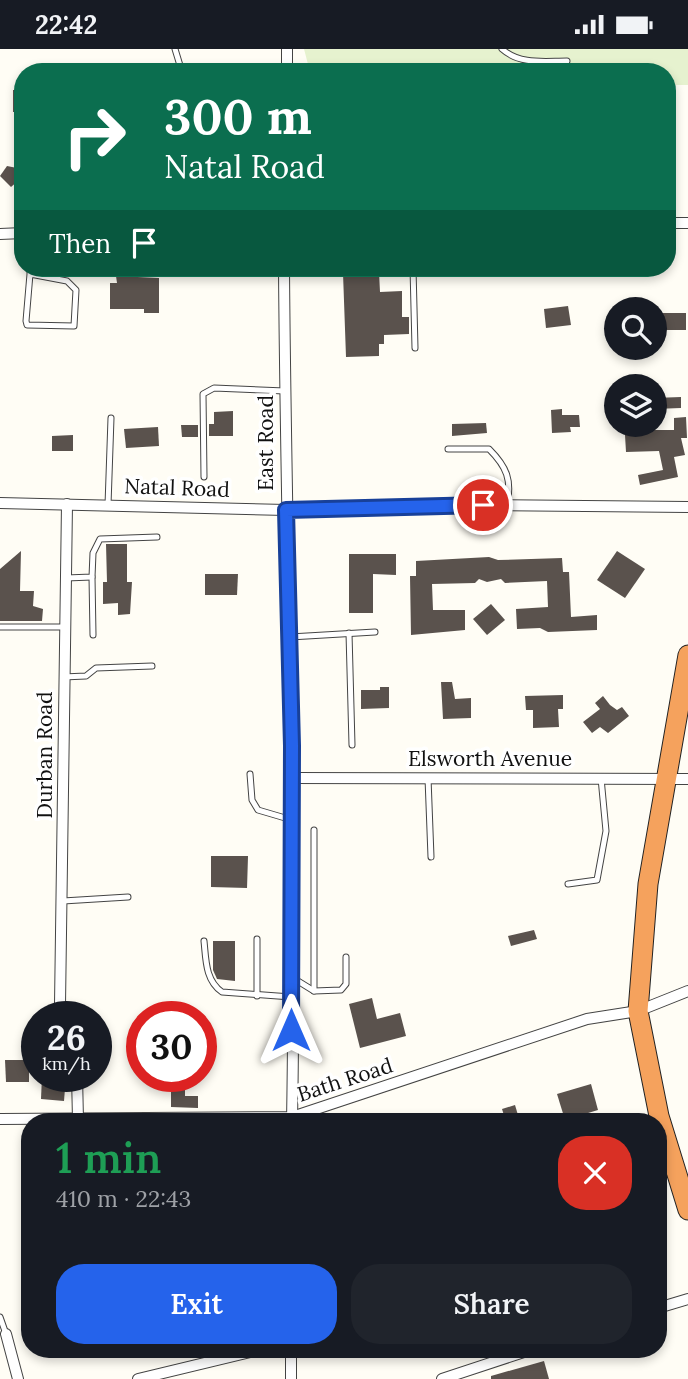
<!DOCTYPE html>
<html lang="en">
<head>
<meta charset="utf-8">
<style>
	:root { --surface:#171b24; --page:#20242c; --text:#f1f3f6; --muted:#9ea1a6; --accent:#2563eb }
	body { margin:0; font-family:Lora,serif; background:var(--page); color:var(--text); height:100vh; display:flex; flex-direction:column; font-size:26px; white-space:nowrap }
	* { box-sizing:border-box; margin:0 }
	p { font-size:23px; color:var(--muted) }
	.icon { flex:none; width:38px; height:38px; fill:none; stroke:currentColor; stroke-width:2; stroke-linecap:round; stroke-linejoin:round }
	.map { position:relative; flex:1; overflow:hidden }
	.side { position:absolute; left:21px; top:1064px; width:646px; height:245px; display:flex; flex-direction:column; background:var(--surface); border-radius:28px; box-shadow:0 4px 10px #0003 }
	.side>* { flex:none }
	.guide { position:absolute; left:14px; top:14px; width:662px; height:214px; border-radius:28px; box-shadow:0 4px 10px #0003; background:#0b6e4f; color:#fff; overflow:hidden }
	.fabs { position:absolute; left:604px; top:248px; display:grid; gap:14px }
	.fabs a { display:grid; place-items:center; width:63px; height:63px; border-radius:50%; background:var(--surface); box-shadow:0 4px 10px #0003; font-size:35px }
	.speed { position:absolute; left:21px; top:952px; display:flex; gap:14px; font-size:35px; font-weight:700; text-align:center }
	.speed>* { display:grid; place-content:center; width:91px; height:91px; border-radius:50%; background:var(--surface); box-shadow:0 4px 10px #0003; line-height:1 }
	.speed small { font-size:18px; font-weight:400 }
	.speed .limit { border:10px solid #d22; background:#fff; color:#111 }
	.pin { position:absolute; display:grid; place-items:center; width:60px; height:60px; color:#fff; margin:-30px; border:4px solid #fff; border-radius:50%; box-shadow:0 2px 7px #0007 }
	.me { position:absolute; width:77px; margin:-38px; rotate:0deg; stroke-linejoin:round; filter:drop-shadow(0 0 5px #0008) }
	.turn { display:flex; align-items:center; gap:24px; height:147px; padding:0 35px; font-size:32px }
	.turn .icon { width:91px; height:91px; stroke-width:2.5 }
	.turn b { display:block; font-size:49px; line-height:60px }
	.then { display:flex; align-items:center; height:66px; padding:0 35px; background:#0003; gap:14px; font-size:26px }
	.round { display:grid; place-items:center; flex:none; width:74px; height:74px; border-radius:28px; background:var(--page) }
	.overview { display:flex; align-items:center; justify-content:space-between; height:119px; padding:0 35px }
	h1 { font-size:42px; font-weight:600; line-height:52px; color:#1e9e55 }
	.button { display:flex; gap:14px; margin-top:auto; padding:14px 35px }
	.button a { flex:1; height:80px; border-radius:28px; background:var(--accent); color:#fff; font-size:28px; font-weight:600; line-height:80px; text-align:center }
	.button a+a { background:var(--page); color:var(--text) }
	.status { display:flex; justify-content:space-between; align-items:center; height:49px; padding:0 35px; background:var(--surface); direction:ltr }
	.status svg { height:19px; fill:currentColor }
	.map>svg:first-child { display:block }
	.pitch { fill:#e6f2cf }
	.building { fill:#5a524d }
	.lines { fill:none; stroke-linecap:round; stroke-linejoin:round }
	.lane-casing { stroke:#444; stroke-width:7 }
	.street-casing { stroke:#444; stroke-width:12 }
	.highway-casing { stroke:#222; stroke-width:21 }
	.lane { stroke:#fff; stroke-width:5 }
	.street { stroke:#fff; stroke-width:10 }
	.highway { stroke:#f5a25d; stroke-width:19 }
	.route-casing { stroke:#184099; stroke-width:18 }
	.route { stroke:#2563eb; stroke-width:12 }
	.labels { text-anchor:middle; stroke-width:7; stroke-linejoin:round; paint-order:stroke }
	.street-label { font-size:21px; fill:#111; stroke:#fff }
</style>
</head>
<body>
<div class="status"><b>22:42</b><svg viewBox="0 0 49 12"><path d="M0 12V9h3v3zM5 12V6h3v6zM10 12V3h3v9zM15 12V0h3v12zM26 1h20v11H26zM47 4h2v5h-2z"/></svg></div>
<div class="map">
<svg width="688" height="1330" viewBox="0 0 688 1330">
	<rect width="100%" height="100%" fill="#fffdf5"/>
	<path class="pitch" d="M304,0h384v36h-21v-13h-357z"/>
	<g class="building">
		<rect x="13" y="41" width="10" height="22"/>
		<path d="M7,117l10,2 2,12 -8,7 -11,-11z"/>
		<path d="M379,223l1,20 22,-1v26h7v17l-25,1v9h-5v12l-33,1 -3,-84z"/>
		<path d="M116,227l43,2v35h-15v-4h-34v-26h7z"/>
		<path d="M568,257l3,19 -25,3 -2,-19z"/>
		<rect x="657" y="264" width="29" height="17"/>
		<path d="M681,348v11l-27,1v-11z"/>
		<path d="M562,360v6h17l1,12h-10l1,5 -19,1 -1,-23z"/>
		<path d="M233,362v25h-24v-12h5v-12z"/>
		<path d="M686,368l1,21h-6l4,17 -11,2 4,20 -38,8 -2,-10 25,-5 -4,-19 -33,1 -1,-17h12l-1,-10h16v5h22v-12z"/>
		<path d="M486,374l1,10 -35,3v-12z"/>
		<path d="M181,376h17v12h-16z"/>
		<path d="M158,378l1,19 -33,2 -2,-19z"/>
		<path d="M73,386v16h-21v-15z"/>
		<path d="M106,495h21v38h5l-2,32 -12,1v-12l-15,1v-22h4z"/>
		<path d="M21,502l-1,40h14l-1,15 10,3 -1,12h-42v-52z"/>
		<path d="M617,502l28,18 -20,29 -28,-18z"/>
		<path d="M349,505h47v21l-23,-1v39h-24z"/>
		<path d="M489,508l9,3 64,-2 1,14h6l2,45 26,-2v15l-49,2 -8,-4 -23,1 -1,-20 32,-2 -1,-26 -42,2 -4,-4 -14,3 -8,-3 -4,4 -43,1 1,26h32v20l-54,5 -1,-59h6v-15z"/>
		<path d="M205,525h33l-1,21h-32z"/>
		<path d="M491,555l14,16 -18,15 -14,-16z"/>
		<path d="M441,633h11l3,17 16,-1v20l-28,1z"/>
		<path d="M380,638h9v21l-28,1v-19h19z"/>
		<path d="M563,646v14h-5l1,18 -26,1v-18h-7l-1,-14z"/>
		<path d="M603,647l7,9 7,5 5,-3 7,9 -21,17 -8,-6 -8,6 -9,-11 17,-13 -5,-6z"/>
		<path d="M211,807h37l-1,32 -36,-1z"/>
		<path d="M534,881l3,9 -26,7 -3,-10z"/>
		<path d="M213,892h22v40l-18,-2 -4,-9z"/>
		<path d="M372,949l5,21 23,-6 6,23 -46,12 -11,-44z"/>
		<path d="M5,1011h24v22h-23z"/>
		<path d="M42,1027h24l-2,25 -23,-2z"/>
		<path d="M185,1034v13h13v12l-27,-1v-23z"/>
		<path d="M591,1035l7,26 -33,10 -8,-26z"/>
		<path d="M515,1056l5,17h-14l-4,-13z"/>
		<path d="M544,1312l5,18h-58v-3z"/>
	</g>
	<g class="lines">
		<defs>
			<g id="lane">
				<path d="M175,0l7,23"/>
				<path d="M502,0c18,16 42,12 65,12"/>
				<path d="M413,219l2,80"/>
				<path d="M30,225l37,7 9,9 -2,36 -47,-1 -1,-4 4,-47v-6"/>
				<path d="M448,400h41c18,18 23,31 18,56"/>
				<path d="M204,428l-1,-83 11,-6 71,3"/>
				<path d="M108,456l3,-87"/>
				<path d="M92,528l1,58"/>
				<path d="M66,529l26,-1 1,-24 7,-14 57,-2"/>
				<path d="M0,578h64"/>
				<path d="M349,584l3,112"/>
				<path d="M290,588l85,-5"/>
				<path d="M63,628l23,-1 10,-8 56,-2"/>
				<path d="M250,725l2,26 6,10 34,10"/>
				<path d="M428,729l3,79"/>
				<path d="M568,835l29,-4 9,-49 -5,-53"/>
				<path d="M63,852l65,-4"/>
				<path d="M257,890v57"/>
				<path d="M204,892c2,18 1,39 18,51l69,5"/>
				<path d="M293,929l21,13 27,-1 5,-6v-27"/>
				<path d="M314,942v-161"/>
				<path d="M0,1268l6,17"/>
			</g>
			<g id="street">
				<path d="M287,23v-23"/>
				<path d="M667,174h21"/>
				<path d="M0,185l23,-1"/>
				<path d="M284,219c2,284 13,569 8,854"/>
				<path d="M0,454l286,7 197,-5 205,2"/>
				<path d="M292,729l396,1"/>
				<path d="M60,956l7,-501"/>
				<path d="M77,1027l1,44"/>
				<path d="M0,1070l292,-2 295,-98 51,-8 50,-20"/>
				<path d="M658,1259l30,-9"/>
				<path d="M6,1285l12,45"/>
				<path d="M138,1330l125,-30"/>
				<path d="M291,1330v-30"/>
				<path d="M442,1330l91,-30"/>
			</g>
			<path id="highway" d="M688,606l-40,229 -10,127 21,105 29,94"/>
		</defs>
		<use href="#lane" class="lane-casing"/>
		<use href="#street" class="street-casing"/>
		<use href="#highway" class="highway-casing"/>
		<use href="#lane" class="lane"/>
		<use href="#street" class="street"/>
		<use href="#highway" class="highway"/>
	</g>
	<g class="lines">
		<defs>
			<path id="route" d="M291,981l1,-284 -6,-236 197,-5"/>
		</defs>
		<use href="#route" class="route-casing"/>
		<use href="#route" class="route"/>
	</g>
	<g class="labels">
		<g class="street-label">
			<text transform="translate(266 394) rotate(-90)" y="7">East Road</text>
			<text transform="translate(177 439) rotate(2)" y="7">Natal Road</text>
			<text transform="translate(45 706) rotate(-90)" y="7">Durban Road</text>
			<text x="490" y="717">Elsworth Avenue</text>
			<text transform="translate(345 1031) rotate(-18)" y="7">Bath Road</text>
		</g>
	</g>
</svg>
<div class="fabs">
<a><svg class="icon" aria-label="search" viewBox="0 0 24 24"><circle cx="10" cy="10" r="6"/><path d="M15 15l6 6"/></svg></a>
<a><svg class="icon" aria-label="layers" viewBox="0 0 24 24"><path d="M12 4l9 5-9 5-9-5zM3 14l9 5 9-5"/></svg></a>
</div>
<div class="speed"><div>26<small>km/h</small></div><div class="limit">30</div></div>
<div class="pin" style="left:483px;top:456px;background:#d93025"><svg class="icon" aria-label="arrive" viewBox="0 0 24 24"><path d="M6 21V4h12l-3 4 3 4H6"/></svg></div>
<svg class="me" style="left:291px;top:981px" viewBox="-20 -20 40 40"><path d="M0-17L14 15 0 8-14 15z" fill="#2563eb" stroke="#fff" stroke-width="4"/></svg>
<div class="guide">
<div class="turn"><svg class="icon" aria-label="right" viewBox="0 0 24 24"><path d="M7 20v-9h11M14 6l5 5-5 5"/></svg><div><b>300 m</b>Natal Road</div></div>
<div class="then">Then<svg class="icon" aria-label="arrive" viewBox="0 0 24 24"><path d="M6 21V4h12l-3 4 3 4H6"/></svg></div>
</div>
<section class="side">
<div class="overview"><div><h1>1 min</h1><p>410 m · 22:43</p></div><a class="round" style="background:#d93025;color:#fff"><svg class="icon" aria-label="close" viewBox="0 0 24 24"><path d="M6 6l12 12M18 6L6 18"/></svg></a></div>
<div class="button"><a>Exit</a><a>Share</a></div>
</section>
</div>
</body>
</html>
